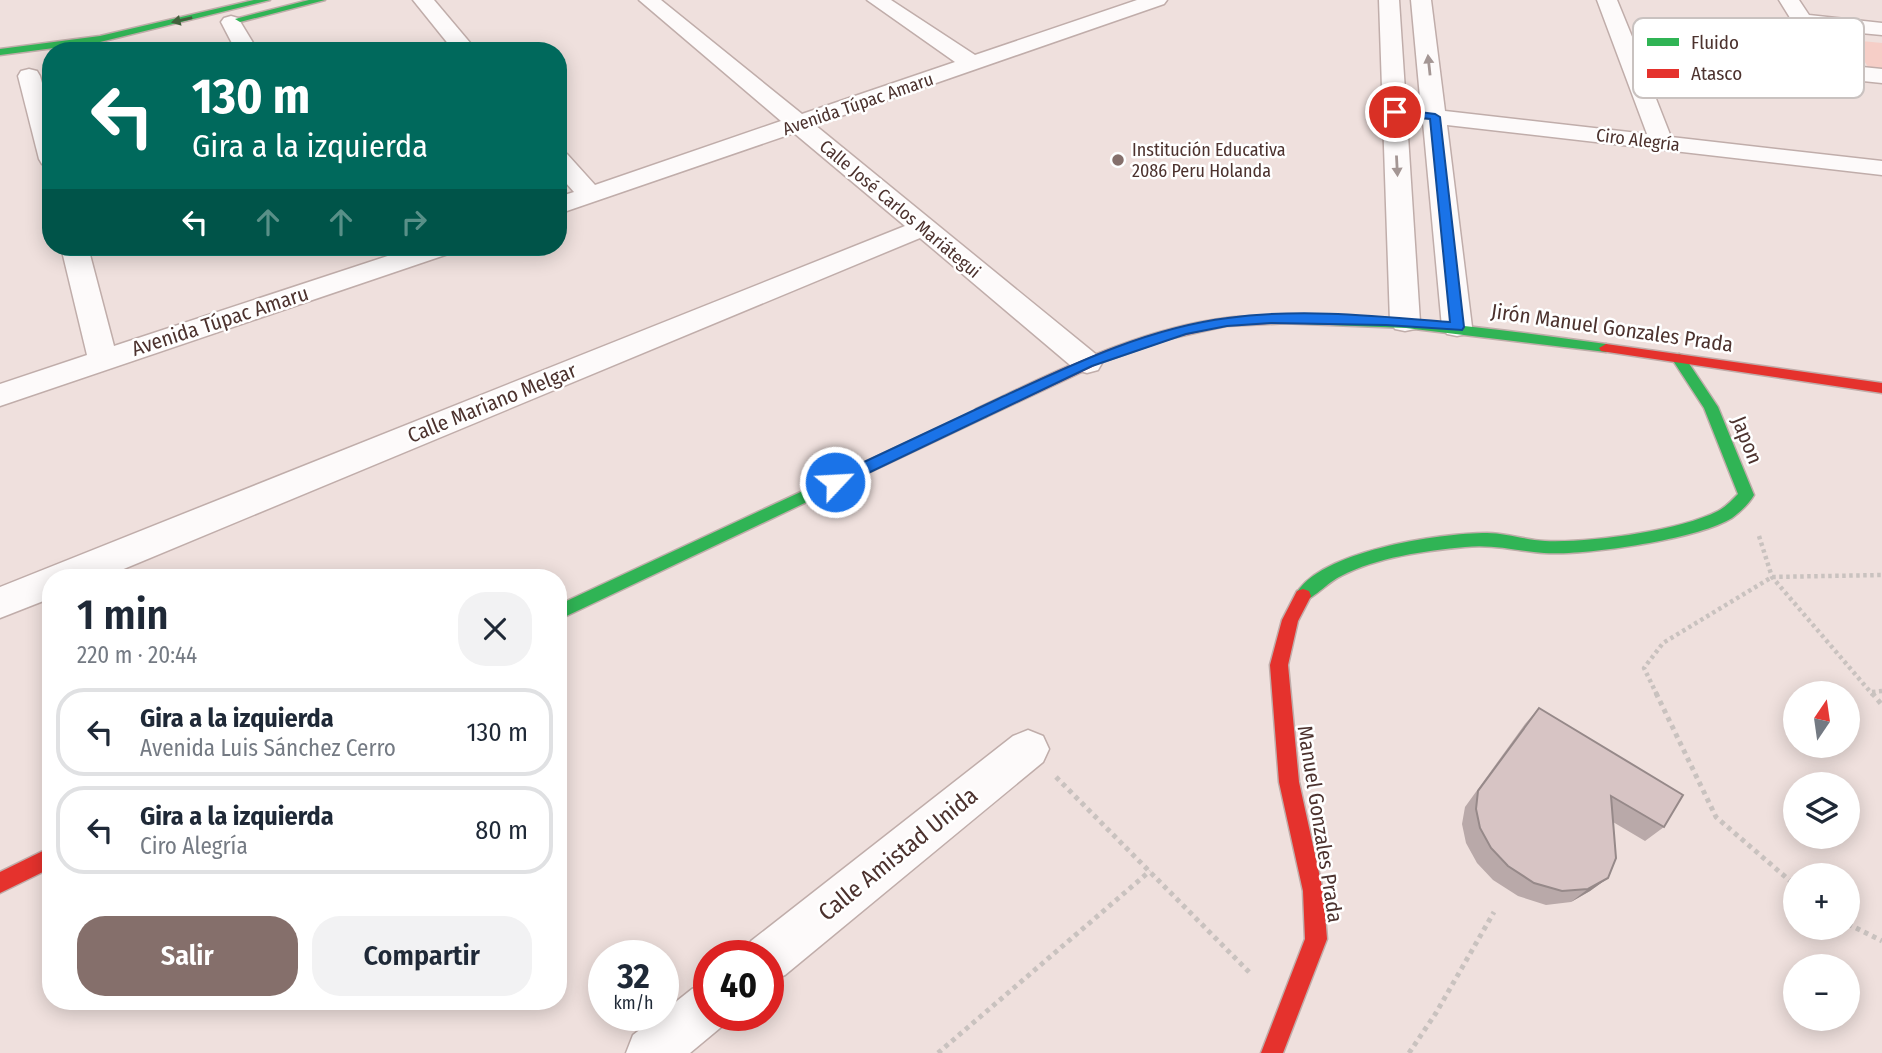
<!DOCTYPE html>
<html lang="es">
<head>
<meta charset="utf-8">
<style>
	:root { --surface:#fff; --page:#f2f2f3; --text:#1f2937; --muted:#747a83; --line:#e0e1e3; --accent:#856f6b }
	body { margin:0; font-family:"Fira Sans Condensed",sans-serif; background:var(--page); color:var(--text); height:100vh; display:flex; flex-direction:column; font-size:26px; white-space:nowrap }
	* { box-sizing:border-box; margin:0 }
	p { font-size:23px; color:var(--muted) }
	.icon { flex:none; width:38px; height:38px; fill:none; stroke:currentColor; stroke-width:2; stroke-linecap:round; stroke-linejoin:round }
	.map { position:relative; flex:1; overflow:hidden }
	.panel { position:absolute; left:42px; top:569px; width:525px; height:441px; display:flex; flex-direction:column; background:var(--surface); border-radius:28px; box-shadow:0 4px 18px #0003 }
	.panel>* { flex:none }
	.guide { position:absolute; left:42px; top:42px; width:525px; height:214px; border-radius:28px; box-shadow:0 4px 18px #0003; background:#00695c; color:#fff; overflow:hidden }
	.needle { width:46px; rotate:13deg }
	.buttons { position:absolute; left:1783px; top:681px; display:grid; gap:14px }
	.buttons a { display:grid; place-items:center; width:77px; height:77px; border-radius:50%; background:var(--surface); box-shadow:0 4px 18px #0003; font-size:35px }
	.speed { position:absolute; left:588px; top:940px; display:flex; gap:14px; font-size:35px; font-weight:700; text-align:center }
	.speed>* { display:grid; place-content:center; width:91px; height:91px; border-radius:50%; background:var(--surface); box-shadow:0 4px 18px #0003; line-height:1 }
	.speed small { font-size:18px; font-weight:400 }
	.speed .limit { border:10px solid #d22; background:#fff; color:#111 }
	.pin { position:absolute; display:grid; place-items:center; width:60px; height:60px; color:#fff; margin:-30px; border:4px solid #fff; border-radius:50%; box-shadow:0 2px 7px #0007 }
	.me { position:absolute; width:77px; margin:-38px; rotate:65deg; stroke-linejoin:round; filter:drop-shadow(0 0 5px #0008) }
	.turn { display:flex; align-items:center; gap:24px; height:147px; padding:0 35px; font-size:32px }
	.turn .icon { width:91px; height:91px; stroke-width:2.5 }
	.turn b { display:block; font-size:49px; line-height:60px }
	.lanes { display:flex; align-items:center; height:66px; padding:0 35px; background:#0003; justify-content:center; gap:35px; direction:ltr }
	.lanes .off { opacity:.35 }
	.round { display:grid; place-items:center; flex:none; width:74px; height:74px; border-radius:28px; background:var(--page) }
	.headline { display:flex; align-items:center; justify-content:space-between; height:119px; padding:0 35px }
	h1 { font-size:42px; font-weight:600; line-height:52px }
	.button { display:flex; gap:14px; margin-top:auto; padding:14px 35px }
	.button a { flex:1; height:80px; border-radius:28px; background:var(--accent); color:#fff; font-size:28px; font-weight:600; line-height:80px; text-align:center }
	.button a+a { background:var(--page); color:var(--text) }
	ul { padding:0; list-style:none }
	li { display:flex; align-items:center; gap:21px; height:88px; margin:0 14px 10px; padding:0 21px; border:4px solid var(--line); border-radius:28px }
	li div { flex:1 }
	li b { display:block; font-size:26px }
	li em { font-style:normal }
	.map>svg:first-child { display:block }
	.green { fill:#f6cec7 }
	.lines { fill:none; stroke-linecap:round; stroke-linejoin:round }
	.street-casing { stroke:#c0adaa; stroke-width:3 }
	.fast-casing { stroke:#c0adaa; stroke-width:3 }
	.jam-casing { stroke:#c0adaa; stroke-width:3 }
	.path-far1 { stroke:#c9c2bf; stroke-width:4.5; stroke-dasharray:3.5 3.5; stroke-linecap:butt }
	.path { stroke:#c9c2bf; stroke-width:5; stroke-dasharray:4.5 4.5; stroke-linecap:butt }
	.street { fill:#fdfafa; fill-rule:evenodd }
	.fast { fill:#30b455; fill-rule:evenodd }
	.jam { fill:#e5322d; fill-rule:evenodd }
	.wall { fill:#b9a9a9 }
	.shaded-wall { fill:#968989 }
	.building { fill:#d7c4c4; stroke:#968989; stroke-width:2 }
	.oneway { fill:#42603c }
	.oneway2 { fill:#a49694 }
	.route { fill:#1a73e8; stroke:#114b97; stroke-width:2 }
	.poi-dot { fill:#856f6b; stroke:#fff; stroke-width:2.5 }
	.labels { text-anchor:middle; stroke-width:5; stroke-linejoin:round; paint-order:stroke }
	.far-street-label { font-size:18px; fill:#4c322e; stroke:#fff }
	.far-poi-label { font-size:18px; fill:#4c322e; stroke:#fff; text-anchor:start }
	.street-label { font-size:21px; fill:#4c322e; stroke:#fff }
	.near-street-label { font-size:24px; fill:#4c322e; stroke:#fff }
	.key { fill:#fff; stroke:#c9c2c0; stroke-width:2 }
	.key-label { font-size:19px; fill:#4c322e }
</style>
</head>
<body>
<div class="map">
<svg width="1882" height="1053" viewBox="0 0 1882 1053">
	<rect width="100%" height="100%" fill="#efe0dd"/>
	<path class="green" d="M1851,40l31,3v25l-14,-1z"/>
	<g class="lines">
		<defs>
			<g id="street">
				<path d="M413,0h21l43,51h-23z"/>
				<path d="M639,0h22l141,114 153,-52 -88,-62h24l84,55 162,-55h30l-3,4 -349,121 283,231 4,7 -4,7 -11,3 -11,-3 -156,-132 -818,340h-51v20l-51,20v-31l905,-361 -111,-93 -236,81v-17l16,-5 -16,-18v-22l9,2 28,31 186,-64z"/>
				<path d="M1379,0h20l7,106 15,2 -10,-108h20l14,111 202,23 -50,-134h20l18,44 183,19 -39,-63h20l10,15 73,8v12l-64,-6 24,36 40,4v14l-242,-25 31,79 211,24v14l-435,-50 25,202 -5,7 -10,2 -10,-2 -5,-7 -19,-205 -16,-2 13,202 -5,7 -10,2 -10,-2 -5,-7z"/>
				<path d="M231,16l7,2 20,33h-22l-15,-29 3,-4z"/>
				<path d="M29,69l8,2 3,5 11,38v52l-9,-2 -3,-5 -21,-83 3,-5z"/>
				<path d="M61,247h27l26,99 301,-99h40l-4,6 -451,153v-22l87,-29z"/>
				<path d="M1028,730l15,6 6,13 -6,13 -258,213 -17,7v-26h-23l6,-15 262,-205z"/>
				<path d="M709,982v33h21l-4,8 -36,30h-64l7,-18 26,-20h4v-3l29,-23z"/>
			</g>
			<g id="fast">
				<path d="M254,0h16l-170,42 -100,13v-6l100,-13z"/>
				<path d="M309,0h16l-85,22 -5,-3z"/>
				<path d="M1285,316c108,-1 214,13 321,28l7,4 -7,4 -200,-24 -126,-5v-6z"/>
				<path d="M1679,354l5,2 34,51 36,88c-5,9 -14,17 -22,23 -33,21 -148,38 -188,35 -27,-2 -51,-9 -79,-6 -41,4 -87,10 -124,29 -14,6 -32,29 -44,25l-2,-5c22,-45 145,-63 192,-63 19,0 38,7 58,8 43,2 134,-10 173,-30 8,-4 14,-11 20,-17l-34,-86 -32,-49z"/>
				<path d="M981,408l5,1 2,4 -2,4 -428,203v-15z"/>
			</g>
			<g id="jam">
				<path d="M1285,316l5,1v6l-64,3 -58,13 -63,22 -119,56h-10l-2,-4 2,-4c79,-37 162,-80 250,-91 20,-3 40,-1 59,-2z"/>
				<path d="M1606,344l276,39v10l-281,-42 -2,-3z"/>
				<path d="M1303,589l6,2 2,5 -13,25 -10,44 11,117 24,109 4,48 -44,114h-22l44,-114 -2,-48 -24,-109 -9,-117 12,-45 15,-29z"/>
				<path d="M51,847v21l-51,25v-21z"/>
			</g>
		</defs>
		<use href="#street" class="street-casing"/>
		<use href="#fast" class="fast-casing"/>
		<use href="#jam" class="jam-casing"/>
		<g class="path-far1">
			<path d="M1759,536l13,41 101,118"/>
			<path d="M1872,692l10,-1"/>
			<path d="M1657,695l-13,-27 19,-25 109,-66 110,-2"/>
		</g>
		<g class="path">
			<path d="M1656,693l60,124 80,69"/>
			<path d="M1872,693l10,12"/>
			<path d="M1056,777l196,198"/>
			<path d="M1848,924l34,17"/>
			<path d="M938,1053l212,-182"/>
			<path d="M1409,1053l27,-40 58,-101"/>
		</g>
		<use href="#street" class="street"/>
		<use href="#fast" class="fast"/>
		<use href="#jam" class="jam"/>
	</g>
	<path class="wall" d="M1539,708l125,119 -19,14 -32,-19 -5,56 -18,13 -19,11 -25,3 -28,-9 -25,-16 -16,-17 -11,-20 -4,-19 3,-17 60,-83z"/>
	<path class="shaded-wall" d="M1608,878l-18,13 -19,11 17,-13z"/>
	<path class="building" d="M1539,708l144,87 -19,32 -53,-31 5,62 -8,20 -20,11 -26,2 -28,-8 -26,-17 -17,-18 -11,-20 -4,-19 2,-18z"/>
	<defs><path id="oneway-solid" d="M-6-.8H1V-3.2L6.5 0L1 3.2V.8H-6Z" transform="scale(1.75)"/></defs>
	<use class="oneway" href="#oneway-solid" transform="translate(182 20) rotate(167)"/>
	<g class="oneway2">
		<use href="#oneway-solid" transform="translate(1429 65) rotate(-96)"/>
		<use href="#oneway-solid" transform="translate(1397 166) rotate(87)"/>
	</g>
	<path class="route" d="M1395,109l40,5 5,3 24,210 -2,3 -76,-5 -115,-2 -44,3 -41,8 -94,32 -251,120h-11l-2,-4 2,-4c56,-26 112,-53 168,-79 73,-34 149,-71 230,-81 72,-10 149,-2 222,4l-20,-203 -39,-4v-5z"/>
	<circle class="poi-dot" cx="1118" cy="160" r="7"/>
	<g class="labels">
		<g class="far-street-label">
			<text transform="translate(858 104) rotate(-19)" y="6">Avenida Túpac Amaru</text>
			<text transform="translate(1638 140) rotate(7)" y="6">Ciro Alegría</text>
			<text transform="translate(900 209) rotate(40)" y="6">Calle José Carlos Mariátegui</text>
		</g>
		<g class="far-poi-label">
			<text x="1132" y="156">Institución Educativa<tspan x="1132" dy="21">2086 Peru Holanda</tspan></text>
		</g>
		<g class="street-label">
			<text transform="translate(220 321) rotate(-18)" y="7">Avenida Túpac Amaru</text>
			<text transform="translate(1612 328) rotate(8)" y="7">Jirón Manuel Gonzales Prada</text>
			<text transform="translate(492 403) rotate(-22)" y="7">Calle Mariano Melgar</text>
			<text transform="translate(1747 440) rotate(68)" y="7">Japon</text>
			<text transform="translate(1320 824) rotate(81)" y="7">Manuel Gonzales Prada</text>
		</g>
		<g class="near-street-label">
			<text transform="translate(898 854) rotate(-39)" y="8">Calle Amistad Unida</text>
		</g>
	</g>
	<rect x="1633" y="18" width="231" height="80" rx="10" class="key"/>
	<rect x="1647" y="38" width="32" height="8" fill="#30b455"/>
	<rect x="1647" y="69" width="32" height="9" fill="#e5322d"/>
	<g class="key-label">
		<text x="1691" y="49">Fluido</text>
		<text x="1691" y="80">Atasco</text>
	</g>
</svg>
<div class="buttons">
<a><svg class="needle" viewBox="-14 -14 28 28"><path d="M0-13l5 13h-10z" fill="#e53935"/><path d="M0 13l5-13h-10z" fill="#747a83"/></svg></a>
<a><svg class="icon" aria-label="layers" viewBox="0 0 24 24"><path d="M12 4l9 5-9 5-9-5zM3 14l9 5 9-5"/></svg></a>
<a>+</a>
<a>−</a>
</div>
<div class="speed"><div>32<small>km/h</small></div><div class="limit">40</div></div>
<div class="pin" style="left:1395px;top:112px;background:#d93025"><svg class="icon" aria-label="arrive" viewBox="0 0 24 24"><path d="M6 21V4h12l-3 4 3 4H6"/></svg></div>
<svg class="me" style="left:835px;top:482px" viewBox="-20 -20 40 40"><circle r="17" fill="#1a73e8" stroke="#fff" stroke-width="3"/><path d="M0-11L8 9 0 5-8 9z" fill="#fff"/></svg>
<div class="guide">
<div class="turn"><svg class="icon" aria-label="left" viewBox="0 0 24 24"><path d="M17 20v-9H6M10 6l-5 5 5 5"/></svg><div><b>130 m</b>Gira a la izquierda</div></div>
<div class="lanes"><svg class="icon" aria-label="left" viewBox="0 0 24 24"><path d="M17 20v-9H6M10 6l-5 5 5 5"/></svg><svg class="icon off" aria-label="ahead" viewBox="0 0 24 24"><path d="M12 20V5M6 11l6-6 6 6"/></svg><svg class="icon off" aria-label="ahead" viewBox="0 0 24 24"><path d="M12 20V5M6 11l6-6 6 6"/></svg><svg class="icon off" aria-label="right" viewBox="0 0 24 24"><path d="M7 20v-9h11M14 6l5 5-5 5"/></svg></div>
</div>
<section class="panel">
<div class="headline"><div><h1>1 min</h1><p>220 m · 20:44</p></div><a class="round"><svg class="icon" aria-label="close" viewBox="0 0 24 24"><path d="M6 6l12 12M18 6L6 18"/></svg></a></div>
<ul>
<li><svg class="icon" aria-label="left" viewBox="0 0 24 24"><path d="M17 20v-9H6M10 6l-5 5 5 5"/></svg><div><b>Gira a la izquierda</b><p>Avenida Luis Sánchez Cerro</p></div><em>130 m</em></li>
<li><svg class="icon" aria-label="left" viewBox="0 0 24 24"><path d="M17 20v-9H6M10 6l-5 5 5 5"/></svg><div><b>Gira a la izquierda</b><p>Ciro Alegría</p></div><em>80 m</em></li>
</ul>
<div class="button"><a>Salir</a><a>Compartir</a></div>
</section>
</div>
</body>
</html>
